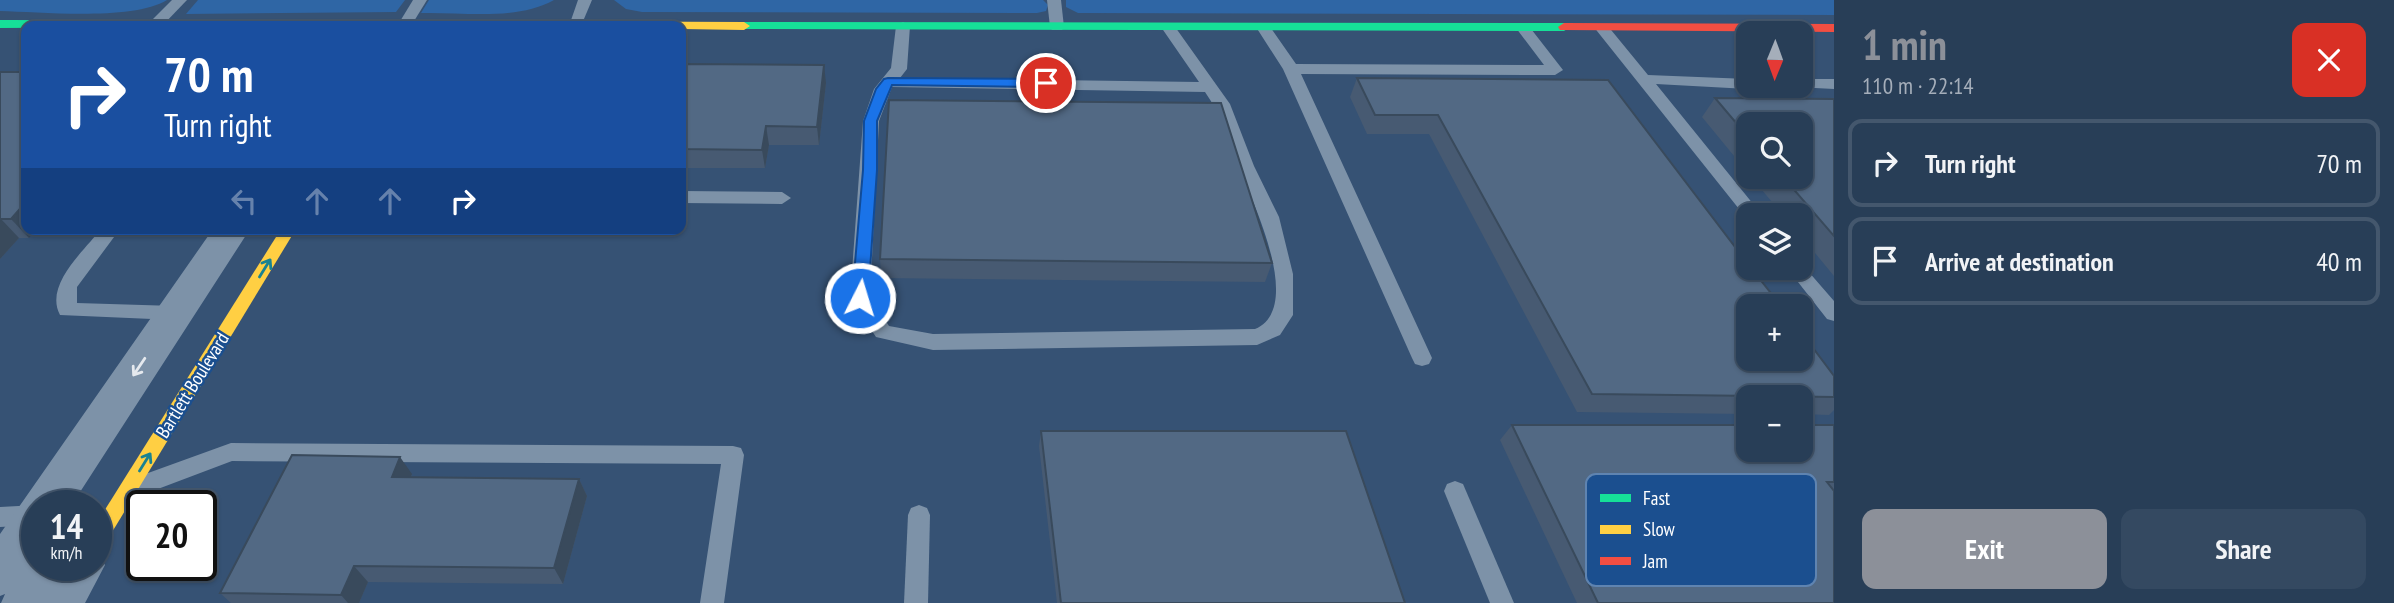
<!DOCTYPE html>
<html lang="en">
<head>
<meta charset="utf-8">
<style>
	:root { --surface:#283e57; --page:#344961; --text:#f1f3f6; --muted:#a5aeba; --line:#44576d; --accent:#8c9099 }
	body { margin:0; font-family:"PT Sans Narrow",sans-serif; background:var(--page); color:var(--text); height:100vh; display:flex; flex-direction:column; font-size:26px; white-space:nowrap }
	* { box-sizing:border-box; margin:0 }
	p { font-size:23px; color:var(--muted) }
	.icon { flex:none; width:38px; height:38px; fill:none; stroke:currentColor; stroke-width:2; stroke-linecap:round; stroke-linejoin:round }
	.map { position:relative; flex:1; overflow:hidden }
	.drawer { display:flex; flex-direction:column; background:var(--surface); width:560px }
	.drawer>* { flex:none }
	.banner { position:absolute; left:21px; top:21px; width:665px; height:214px; border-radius:14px; box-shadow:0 2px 5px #0004,0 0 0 2px var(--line); background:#1a4fa0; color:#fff; overflow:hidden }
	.needle { width:46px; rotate:181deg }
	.controls { position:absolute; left:1736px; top:21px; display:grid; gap:14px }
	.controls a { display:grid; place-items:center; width:77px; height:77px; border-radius:14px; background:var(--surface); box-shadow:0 2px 5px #0004,0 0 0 2px var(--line); font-size:35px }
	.speed { position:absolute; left:21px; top:490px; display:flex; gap:14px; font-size:35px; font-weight:700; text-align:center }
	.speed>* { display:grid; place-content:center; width:91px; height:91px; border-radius:50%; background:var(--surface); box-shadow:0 2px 5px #0004,0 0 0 2px var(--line); line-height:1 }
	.speed small { font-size:18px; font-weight:400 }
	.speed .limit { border:4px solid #111; border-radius:10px; background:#fff; color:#111 }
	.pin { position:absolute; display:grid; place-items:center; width:60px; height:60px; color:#fff; margin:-30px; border:4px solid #fff; border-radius:50%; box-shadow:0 2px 7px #0007 }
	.me { position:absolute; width:77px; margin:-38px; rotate:5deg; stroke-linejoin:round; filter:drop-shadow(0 0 5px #0008) }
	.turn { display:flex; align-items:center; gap:24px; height:147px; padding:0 28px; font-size:32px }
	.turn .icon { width:91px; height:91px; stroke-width:2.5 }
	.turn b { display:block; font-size:49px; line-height:60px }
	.lanes { display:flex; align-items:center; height:66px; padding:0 28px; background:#0003; justify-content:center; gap:35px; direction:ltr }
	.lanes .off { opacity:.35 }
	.round { display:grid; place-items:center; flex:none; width:74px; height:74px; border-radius:14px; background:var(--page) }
	.headline { display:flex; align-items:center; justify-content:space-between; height:119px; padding:0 28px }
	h1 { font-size:42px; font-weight:600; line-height:52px; color:var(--accent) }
	.action { display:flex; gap:14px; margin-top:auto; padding:14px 28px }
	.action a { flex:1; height:80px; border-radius:14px; background:var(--accent); color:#fff; font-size:28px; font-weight:600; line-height:80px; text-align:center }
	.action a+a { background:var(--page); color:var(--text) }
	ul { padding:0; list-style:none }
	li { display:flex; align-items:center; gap:21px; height:88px; margin:0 14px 10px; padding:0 14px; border:4px solid var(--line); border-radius:14px }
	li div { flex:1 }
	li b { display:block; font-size:26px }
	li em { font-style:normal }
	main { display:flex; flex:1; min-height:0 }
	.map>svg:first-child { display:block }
	.green { fill:#2f66a5 }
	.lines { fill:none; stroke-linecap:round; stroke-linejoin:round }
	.lane { fill:#7d92a8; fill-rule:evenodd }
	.street { fill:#7d92a8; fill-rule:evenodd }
	.fast { fill:#16e098; fill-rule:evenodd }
	.slow { fill:#ffcf43; fill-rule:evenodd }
	.jam { fill:#f24e42; fill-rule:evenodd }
	.wall { fill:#475a72 }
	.shaded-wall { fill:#394a5c }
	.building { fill:#526984; stroke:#394a5c; stroke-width:2 }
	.oneway { stroke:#198292 }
	.oneway2 { stroke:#e5e9ee }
	.route { fill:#1a73e8; stroke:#114b97; stroke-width:2 }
	.labels { text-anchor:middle; stroke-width:5; stroke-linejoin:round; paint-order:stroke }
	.street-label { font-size:19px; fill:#fff; stroke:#1b4f8f }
	.key { fill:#1b4f8f; stroke:#5f84b1; stroke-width:2 }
	.key-label { font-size:19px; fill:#fff }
</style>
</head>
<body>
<main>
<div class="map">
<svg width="1834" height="603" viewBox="0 0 1834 603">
	<rect width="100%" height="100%" fill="#365274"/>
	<g class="green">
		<path d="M0,0h167c-34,21 -125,12 -167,11z"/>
		<path d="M198,0h207l-9,12 -210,2z"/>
		<path d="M429,0h125c-38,21 -90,12 -133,13z"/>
		<path d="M614,0h429l5,5 -2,6 -9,2 -395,-1 -16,-3z"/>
		<path d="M1066,0h768v15l-756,-2 -12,-6z"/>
	</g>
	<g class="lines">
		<g class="lane">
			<path d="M172,0h15l-25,26h-12l1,-5z"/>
			<path d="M413,0h14l-16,26h-10l-2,-3z"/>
			<path d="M578,0h14l-11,26h-12z"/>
			<path d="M1047,0h14l3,27 -2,3h-10l-2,-3z"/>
			<path d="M903,22l7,4 -3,43 -7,9 299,4 -38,-55 2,-3h10l57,80 24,62 25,51 14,57v41l-13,20 -23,10 -324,5 -57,-13 -26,-39 13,-177 11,-32 17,-21 5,-42zM892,87l313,5c16,22 22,49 33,74 14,34 67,142 17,163l-322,5 -44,-8 -19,-29 9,-176z"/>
			<path d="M1263,23l5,1 28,40 248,1 -28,-37 7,-4 5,1 35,45 -8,5 -254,-1 131,284 -3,6 -7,2 -7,-2 -3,-6 -129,-289 -27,-42z"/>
			<path d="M1602,24l5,1 41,50 100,4v7h7l-7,3 -92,-5 106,131h-14l-1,4 -150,-188 -2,-3 2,-3z"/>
			<path d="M1801,79h33v10l-38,-2 5,-1z"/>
			<path d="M681,191l101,1 9,6 -9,6 -101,-1z"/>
			<path d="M101,229h19l-43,58v16l98,3 7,2 3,5 -3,5 -7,2 -115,-5c-16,-30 24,-64 41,-86z"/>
			<path d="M1801,263l33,38v20l-7,-2 -40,-51h14z"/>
			<path d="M231,443l502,3 8,2 3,7 -20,148h-24l21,-139 -489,-3 -98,37 -8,-3 -3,-7 3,-7z"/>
			<path d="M1455,481l8,3 51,119h-24l-46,-112 3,-7z"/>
			<path d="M37,505l3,1h-3v19l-37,2v-20z"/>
			<path d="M919,505l8,3 3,7 -2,88h-24l4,-88 3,-7z"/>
		</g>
		<path class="street" d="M213,229h37l-179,277h-34v59h59v-16l9,16 -20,38h-84l4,-9 -5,2v-62z"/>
		<g class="fast">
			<path d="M0,20l511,1 6,4 -517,3z"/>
			<path d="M744,22l820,1 6,4 -6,4 -824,-2 -2,-3z"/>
		</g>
		<g class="slow">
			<path d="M511,21l233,1 6,4 -6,4 -63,-1v-3h-175l1,-4z"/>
			<path d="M281,229h15l-193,318 -7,3v-26z"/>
		</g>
		<path class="jam" d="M1564,23l270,1v8l-274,-2 -2,-3z"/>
	</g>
	<g class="wall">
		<path d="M681,64l145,19 -7,62h-50l-4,23h-84z"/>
		<path d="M0,72l29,166h-10l-19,21z"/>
		<path d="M1357,78l251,2 226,296v34l-5,5 -28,-1v-17h-53v17l-171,-2 -148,-278h-62l-17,-37z"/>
		<path d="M1715,98l119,1v177l-33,-40v-21h-18l-32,-38h50l-53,-53v49l-46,-56z"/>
		<path d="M880,259l392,4 -7,19 -384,-4z"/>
		<path d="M1512,425h322v178h-257l-77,-163z"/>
		<path d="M1041,431l364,172h-348l-18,-157z"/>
		<path d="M412,474l-1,3 168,2 8,17 -24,88 -195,-2 -9,21h-128l-11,-10z"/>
	</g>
	<g class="shaded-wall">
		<path d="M824,65l2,18 -7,62 -2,-18z"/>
		<path d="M766,126l3,19 -4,23 -3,-18z"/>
		<path d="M26,202v27h10l-7,9 -18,-19z"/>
		<path d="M1,219l18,19 -19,21v-39z"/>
		<path d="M400,457l12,17 -8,20 -12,-17z"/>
		<path d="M579,479l8,17 -24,88 -9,-16z"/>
		<path d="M354,566l14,16 -9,21h-11l-7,-8z"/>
	</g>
	<g class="building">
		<path d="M681,64l143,1 -7,62 -51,-1 -4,24 -81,-1z"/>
		<path d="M0,72h26v121l-1,2h1v7l-15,17h-10l-1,1z"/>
		<path d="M1357,78l251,2 140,184v4h3l30,38h-33v53h53v-27l33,44v21l-242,-3 -154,-279h-63z"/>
		<path d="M1715,98l119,1v137l-51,-59h18v-53h-53v13z"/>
		<path d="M889,100l332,3 51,160 -392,-4z"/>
		<path d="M1512,425h236v25h53v-25h33v57h-7l7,9v112h-236z"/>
		<path d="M1041,431h305l59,172h-344z"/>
		<path d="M292,455l108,2 -8,20 187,2 -25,89 -200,-2 -13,29 -121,-2z"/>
	</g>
	<defs><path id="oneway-shaft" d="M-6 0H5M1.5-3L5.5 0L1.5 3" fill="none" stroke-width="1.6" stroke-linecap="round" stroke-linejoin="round" transform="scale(1.75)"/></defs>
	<g class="oneway">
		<use href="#oneway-shaft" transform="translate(265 268) rotate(-58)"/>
		<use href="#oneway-shaft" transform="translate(145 462) rotate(-58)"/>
	</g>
	<use class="oneway2" href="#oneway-shaft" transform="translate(139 367) rotate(124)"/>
	<path class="route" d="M888,78l158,1 7,4 -7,4 -154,-2 -15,36v49l-9,128 -8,6 -8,-6 11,-128 1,-49 12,-32 8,-10z"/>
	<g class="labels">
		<g class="street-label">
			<text transform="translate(192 385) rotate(-58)" y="7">Bartlett Boulevard</text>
		</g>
	</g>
	<rect x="1586" y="474" width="230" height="112" rx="10" class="key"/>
	<rect x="1600" y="494" width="31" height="8" fill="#16e098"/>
	<rect x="1600" y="525" width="31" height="9" fill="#ffcf43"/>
	<rect x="1600" y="557" width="31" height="8" fill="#f24e42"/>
	<g class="key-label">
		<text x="1643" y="505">Fast</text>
		<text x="1643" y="536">Slow</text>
		<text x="1643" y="568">Jam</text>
	</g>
</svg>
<div class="controls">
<a><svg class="needle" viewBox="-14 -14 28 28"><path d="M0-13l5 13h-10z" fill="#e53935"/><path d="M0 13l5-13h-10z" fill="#a5aeba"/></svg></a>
<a><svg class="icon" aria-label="search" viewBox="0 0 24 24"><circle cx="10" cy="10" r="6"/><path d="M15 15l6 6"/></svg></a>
<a><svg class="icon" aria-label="layers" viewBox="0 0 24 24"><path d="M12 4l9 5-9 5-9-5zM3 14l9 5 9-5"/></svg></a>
<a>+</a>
<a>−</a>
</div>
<div class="speed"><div>14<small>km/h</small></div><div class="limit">20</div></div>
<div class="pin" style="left:1046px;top:83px;background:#d93025"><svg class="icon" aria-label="arrive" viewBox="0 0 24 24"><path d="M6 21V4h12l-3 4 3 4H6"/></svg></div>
<svg class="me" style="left:860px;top:298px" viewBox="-20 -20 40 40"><circle r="17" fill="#1a73e8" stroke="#fff" stroke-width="3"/><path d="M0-11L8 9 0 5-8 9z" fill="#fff"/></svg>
<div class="banner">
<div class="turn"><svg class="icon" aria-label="right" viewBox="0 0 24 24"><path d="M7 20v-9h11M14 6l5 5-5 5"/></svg><div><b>70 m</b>Turn right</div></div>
<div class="lanes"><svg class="icon off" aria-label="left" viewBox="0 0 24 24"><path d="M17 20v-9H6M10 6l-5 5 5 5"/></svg><svg class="icon off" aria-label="ahead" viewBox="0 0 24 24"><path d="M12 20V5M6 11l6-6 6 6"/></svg><svg class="icon off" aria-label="ahead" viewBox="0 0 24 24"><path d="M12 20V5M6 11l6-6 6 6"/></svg><svg class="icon" aria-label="right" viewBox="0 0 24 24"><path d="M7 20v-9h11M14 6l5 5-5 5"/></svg></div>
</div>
</div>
<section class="drawer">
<div class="headline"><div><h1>1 min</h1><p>110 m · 22:14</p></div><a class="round" style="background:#d93025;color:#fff"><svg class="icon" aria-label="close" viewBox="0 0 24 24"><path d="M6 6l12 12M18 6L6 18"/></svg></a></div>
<ul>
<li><svg class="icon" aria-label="right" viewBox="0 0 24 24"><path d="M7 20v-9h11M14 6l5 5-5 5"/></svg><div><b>Turn right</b></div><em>70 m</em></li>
<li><svg class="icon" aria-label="arrive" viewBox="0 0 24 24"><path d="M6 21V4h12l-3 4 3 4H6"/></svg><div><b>Arrive at destination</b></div><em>40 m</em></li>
</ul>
<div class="action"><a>Exit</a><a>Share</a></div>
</section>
</main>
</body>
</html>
